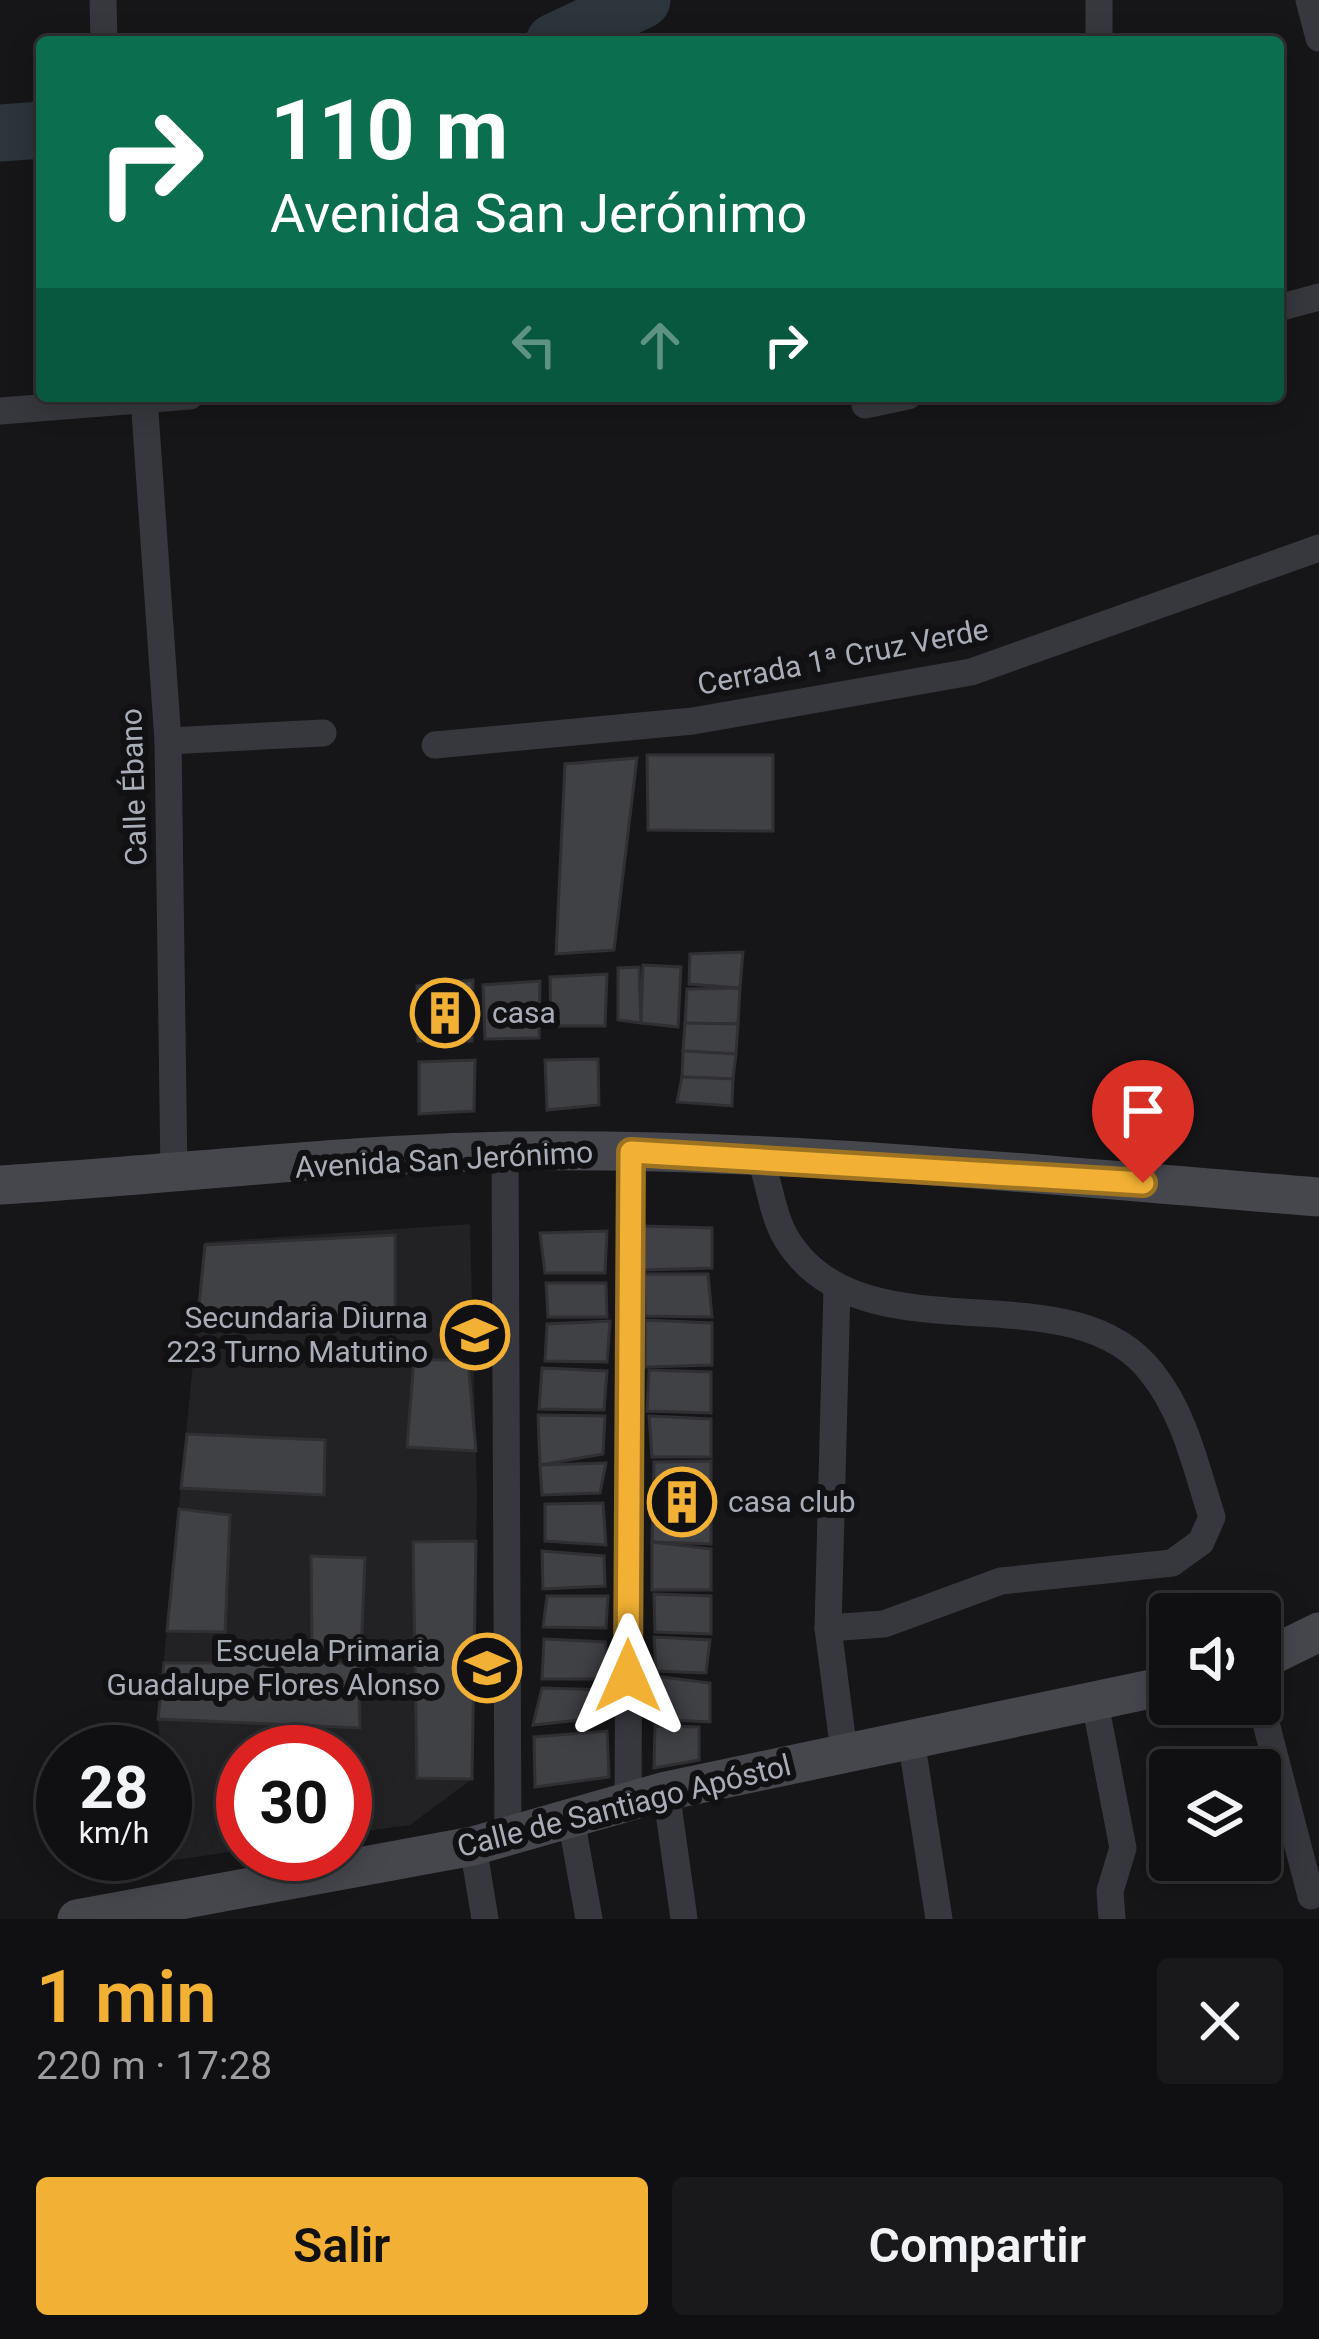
<!DOCTYPE html>
<html lang="es">
<head>
<meta charset="utf-8">
<style>
	:root { --surface:#101012; --page:#19191b; --text:#f1f3f6; --muted:#9c9d9f; --line:#303032; --accent:#f2b134 }
	body { margin:0; font-family:Roboto,sans-serif; background:var(--page); color:var(--text); height:100vh; display:flex; flex-direction:column; font-size:45px; white-space:nowrap }
	* { box-sizing:border-box; margin:0 }
	p { font-size:39px; color:var(--muted) }
	.icon { flex:none; width:66px; height:66px; fill:none; stroke:currentColor; stroke-width:2; stroke-linecap:round; stroke-linejoin:round }
	.map { position:relative; height:1919px; overflow:hidden }
	.side { display:flex; flex-direction:column; background:var(--surface); flex:1 }
	.side>* { flex:none }
	.banner { position:absolute; left:36px; top:36px; width:1248px; height:366px; border-radius:12px; box-shadow:0 6px 30px #0003,0 0 0 3px var(--line); background:#0b6e4f; color:#fff; overflow:hidden }
	.fabs { position:absolute; left:1149px; top:1593px; display:grid; gap:24px }
	.fabs a { display:grid; place-items:center; width:132px; height:132px; border-radius:12px; background:var(--surface); box-shadow:0 6px 30px #0003,0 0 0 3px var(--line); font-size:60px }
	.speed { position:absolute; left:36px; top:1725px; display:flex; gap:24px; font-size:60px; font-weight:700; text-align:center }
	.speed>* { display:grid; place-content:center; width:156px; height:156px; border-radius:50%; background:var(--surface); box-shadow:0 6px 30px #0003,0 0 0 3px var(--line); line-height:1 }
	.speed small { font-size:30px; font-weight:400 }
	.speed .limit { border:18px solid #d22; background:#fff; color:#111 }
	.pin { position:absolute; display:grid; place-items:center; width:102px; height:102px; color:#fff; margin:-123px -51px; border-radius:50% 50% 50% 0; rotate:-45deg; box-shadow:0 0 12px #0007 }
	.pin .icon { rotate:45deg }
	.me { position:absolute; width:132px; margin:-66px; rotate:0deg; stroke-linejoin:round; filter:drop-shadow(0 0 9px #0008) }
	.turn { display:flex; align-items:center; gap:42px; height:252px; padding:0 36px; font-size:54px }
	.turn .icon { width:156px; height:156px; stroke-width:2.5 }
	.turn b { display:block; font-size:84px; line-height:102px }
	.lanes { display:flex; align-items:center; height:114px; padding:0 36px; background:#0003; justify-content:center; gap:60px; direction:ltr }
	.lanes .off { opacity:.35 }
	.round { display:grid; place-items:center; flex:none; width:126px; height:126px; border-radius:12px; background:var(--page) }
	.head { display:flex; align-items:center; justify-content:space-between; height:204px; padding:0 36px }
	h1 { font-size:72px; font-weight:600; line-height:90px; color:var(--accent) }
	.primary-button { display:flex; gap:24px; margin-top:auto; padding:24px 36px }
	.primary-button a { flex:1; height:138px; border-radius:12px; background:var(--accent); color:#111; font-size:48px; font-weight:600; line-height:138px; text-align:center }
	.primary-button a+a { background:var(--page); color:var(--text) }
	.map>svg:first-child { display:block }
	.built { fill:#222225 }
	.lines { fill:none; stroke-linecap:round; stroke-linejoin:round }
	.river { stroke:#2c353c; stroke-width:57 }
	.building { fill:#404145; stroke:#303034; stroke-width:3 }
	.street { stroke:#37383d; stroke-width:27 }
	.secondary { stroke:#45474d; stroke-width:39 }
	.route-casing { stroke:#9d7322; stroke-width:30 }
	.route { stroke:#f2b134; stroke-width:21 }
	.labels { text-anchor:middle; stroke-width:12; stroke-linejoin:round; paint-order:stroke }
	.street-label { font-size:30px; fill:#a8adb8; stroke:#111113 }
	.poi-label { font-size:30px; fill:#a8adb8; stroke:#111113; text-anchor:start }
</style>
</head>
<body>
<div class="map">
<svg width="1319" height="1919" viewBox="0 0 1319 1919">
	<rect width="100%" height="100%" fill="#161618"/>
	<path class="built" d="M470,1224l7,270 -5,285 -62,46 -65,9v-82h-102v98l-75,11 -3,-109h-4l-3,-33 47,-477z"/>
	<g class="lines">
		<g class="river">
			<path d="M554,42l88,-42"/>
			<path d="M0,133l42,-3"/>
		</g>
	</g>
	<g class="building">
		<path d="M647,755h126v76l-125,-1z"/>
		<path d="M637,758l-23,192 -58,4 9,-190z"/>
		<path d="M743,952l-3,36 -51,-4 1,-30z"/>
		<path d="M643,965l38,2 -3,60 -37,-4z"/>
		<path d="M639,967l2,56 -23,-3v-52z"/>
		<path d="M607,974l-2,52h-54l-1,-49z"/>
		<path d="M473,980l-1,61h-54l-1,-55z"/>
		<path d="M540,981l-1,57 -54,1 -2,-54z"/>
		<path d="M740,988l-2,36 -53,-1 2,-34z"/>
		<path d="M685,1023l53,1 -2,30 -53,-3z"/>
		<path d="M683,1051l53,3 -3,25 -51,-2z"/>
		<path d="M598,1059l1,46 -52,5 -2,-50z"/>
		<path d="M475,1060l-1,51 -55,3v-52z"/>
		<path d="M682,1077l51,2 -1,27 -55,-4z"/>
		<path d="M642,1226l70,2v40l-69,2z"/>
		<path d="M607,1231l-2,42h-60l-5,-40z"/>
		<path d="M395,1235v87l-197,-8 7,-69z"/>
		<path d="M644,1274h64l4,43 -67,-1z"/>
		<path d="M546,1283h60l1,34h-59z"/>
		<path d="M645,1320l67,3v42l-67,2z"/>
		<path d="M610,1321l-3,41 -62,-1 2,-37z"/>
		<path d="M414,1359l54,2 8,90 -69,-4z"/>
		<path d="M542,1368l65,3 -3,39 -65,-1z"/>
		<path d="M649,1370l62,2v41l-64,-2z"/>
		<path d="M538,1415l67,1 -2,38 -63,11z"/>
		<path d="M649,1416l62,3v38h-59z"/>
		<path d="M187,1434l138,6 -1,55 -143,-7z"/>
		<path d="M711,1461v83l-59,-2 2,-80z"/>
		<path d="M606,1463l-6,30 -58,2 -2,-30z"/>
		<path d="M603,1503l3,42 -61,-4v-37z"/>
		<path d="M179,1509l51,6 -5,117 -58,-1z"/>
		<path d="M476,1541l-4,238 -55,-1 -4,-236z"/>
		<path d="M652,1542l59,7v41h-59z"/>
		<path d="M542,1551l62,5 1,30 -62,3z"/>
		<path d="M311,1556l54,2 -4,95 -49,-4z"/>
		<path d="M654,1594l57,2v38l-56,-2z"/>
		<path d="M547,1596h61l-2,32 -63,-1z"/>
		<path d="M654,1637l56,3 -4,33 -50,-2z"/>
		<path d="M544,1639l61,3 6,37h-69z"/>
		<path d="M164,1663h194l2,65 -202,-9z"/>
		<path d="M654,1676l56,7v39l-56,-3z"/>
		<path d="M542,1688l67,2v27l-76,8z"/>
		<path d="M655,1726l44,1v33l-45,8z"/>
		<path d="M607,1731l2,46 -74,10 -1,-50z"/>
	</g>
	<g class="lines">
		<g class="street">
			<path d="M103,0l1,42"/>
			<path d="M1309,0l10,38"/>
			<path d="M1099,42v-42"/>
			<path d="M1278,308l41,-11"/>
			<path d="M144,398l24,343 6,434"/>
			<path d="M865,405l43,-9"/>
			<path d="M0,411l190,-15"/>
			<path d="M168,741l155,-8"/>
			<path d="M435,745l258,-24 278,-49 348,-124"/>
			<path d="M505,1151l3,685"/>
			<path d="M761,1159c8,25 12,57 25,79 76,126 284,27 366,135 33,41 44,95 60,144l-11,25 -29,21 -171,18 -117,43 -56,4"/>
			<path d="M837,1288l-9,340 16,124"/>
			<path d="M1260,1700l51,196"/>
			<path d="M1095,1703l28,145 -13,43 2,28"/>
			<path d="M911,1739l28,180"/>
			<path d="M666,1791l18,128"/>
			<path d="M628,1803l3,-651"/>
			<path d="M571,1819l18,100"/>
			<path d="M473,1846l12,73"/>
		</g>
		<g class="secondary">
			<path d="M0,1185c169,-10 340,-31 509,-34 270,-4 541,25 810,46"/>
			<path d="M1260,1661l59,-29"/>
			<path d="M77,1919l396,-73 193,-55 504,-106"/>
		</g>
	</g>
	<g class="lines">
		<defs>
			<path id="route" d="M628,1676l3,-524 512,31"/>
		</defs>
		<use href="#route" class="route-casing"/>
		<use href="#route" class="route"/>
	</g>
	<defs>
		<symbol id="building-ring" viewBox="-11 -11 22 22"><circle r="9.5" fill="#111113" stroke="#f2b134" stroke-width="1.5"/><path d="M-4-6H4V6H1V3H-1V6H-4ZM-2.5-4.3h1.7v1.8h-1.7ZM.8-4.3h1.7v1.8H.8ZM-2.5-1h1.7V.8h-1.7ZM.8-1h1.7V.8H.8Z" fill="#f2b134"/></symbol>
		<symbol id="school-ring" viewBox="-11 -11 22 22"><circle r="9.5" fill="#111113" stroke="#f2b134" stroke-width="1.5"/><path d="M0-5L7-2L0 1L-7-2ZM-4 1L0 2.5L4 1V4Q0 6-4 4Z" fill="#f2b134"/></symbol>
	</defs>
	<g fill-rule="evenodd">
		<use href="#building-ring" x="407" y="975" width="76" height="76"/>
		<use href="#school-ring" x="437" y="1297" width="76" height="76"/>
		<use href="#building-ring" x="644" y="1464" width="76" height="76"/>
		<use href="#school-ring" x="449" y="1630" width="76" height="76"/>
	</g>
	<g class="labels">
		<g class="street-label">
			<text transform="translate(843 657) rotate(-11)" y="10">Cerrada 1ª Cruz Verde</text>
			<text transform="translate(134 787) rotate(-92)" y="10">Calle Ébano</text>
			<text transform="translate(444 1160) rotate(-3)" y="10">Avenida San Jerónimo</text>
			<text transform="translate(624 1806) rotate(-14)" y="10">Calle de Santiago Apóstol</text>
		</g>
		<g class="poi-label">
			<text x="492" y="1023">casa</text>
			<text x="428" y="1328" text-anchor="end">Secundaria Diurna<tspan x="428" dy="34">223 Turno Matutino</tspan></text>
			<text x="728" y="1512">casa club</text>
			<text x="440" y="1661" text-anchor="end">Escuela Primaria<tspan x="440" dy="34">Guadalupe Flores Alonso</tspan></text>
		</g>
	</g>
</svg>
<div class="fabs">
<a><svg class="icon" aria-label="sound" viewBox="0 0 24 24"><path d="M4 9h4l5-4v14l-5-4H4zM17 9q2 3 0 6"/></svg></a>
<a><svg class="icon" aria-label="layers" viewBox="0 0 24 24"><path d="M12 4l9 5-9 5-9-5zM3 14l9 5 9-5"/></svg></a>
</div>
<div class="speed"><div>28<small>km/h</small></div><div class="limit">30</div></div>
<div class="pin" style="left:1143px;top:1183px;background:#d93025"><svg class="icon" aria-label="arrive" viewBox="0 0 24 24"><path d="M6 21V4h12l-3 4 3 4H6"/></svg></div>
<svg class="me" style="left:628px;top:1676px" viewBox="-20 -20 40 40"><path d="M0-17L14 15 0 8-14 15z" fill="#f2b134" stroke="#fff" stroke-width="4"/></svg>
<div class="banner">
<div class="turn"><svg class="icon" aria-label="right" viewBox="0 0 24 24"><path d="M7 20v-9h11M14 6l5 5-5 5"/></svg><div><b>110 m</b>Avenida San Jerónimo</div></div>
<div class="lanes"><svg class="icon off" aria-label="left" viewBox="0 0 24 24"><path d="M17 20v-9H6M10 6l-5 5 5 5"/></svg><svg class="icon off" aria-label="ahead" viewBox="0 0 24 24"><path d="M12 20V5M6 11l6-6 6 6"/></svg><svg class="icon" aria-label="right" viewBox="0 0 24 24"><path d="M7 20v-9h11M14 6l5 5-5 5"/></svg></div>
</div>
</div>
<section class="side">
<div class="head"><div><h1>1 min</h1><p>220 m · 17:28</p></div><a class="round"><svg class="icon" aria-label="close" viewBox="0 0 24 24"><path d="M6 6l12 12M18 6L6 18"/></svg></a></div>
<div class="primary-button"><a>Salir</a><a>Compartir</a></div>
</section>
</body>
</html>
